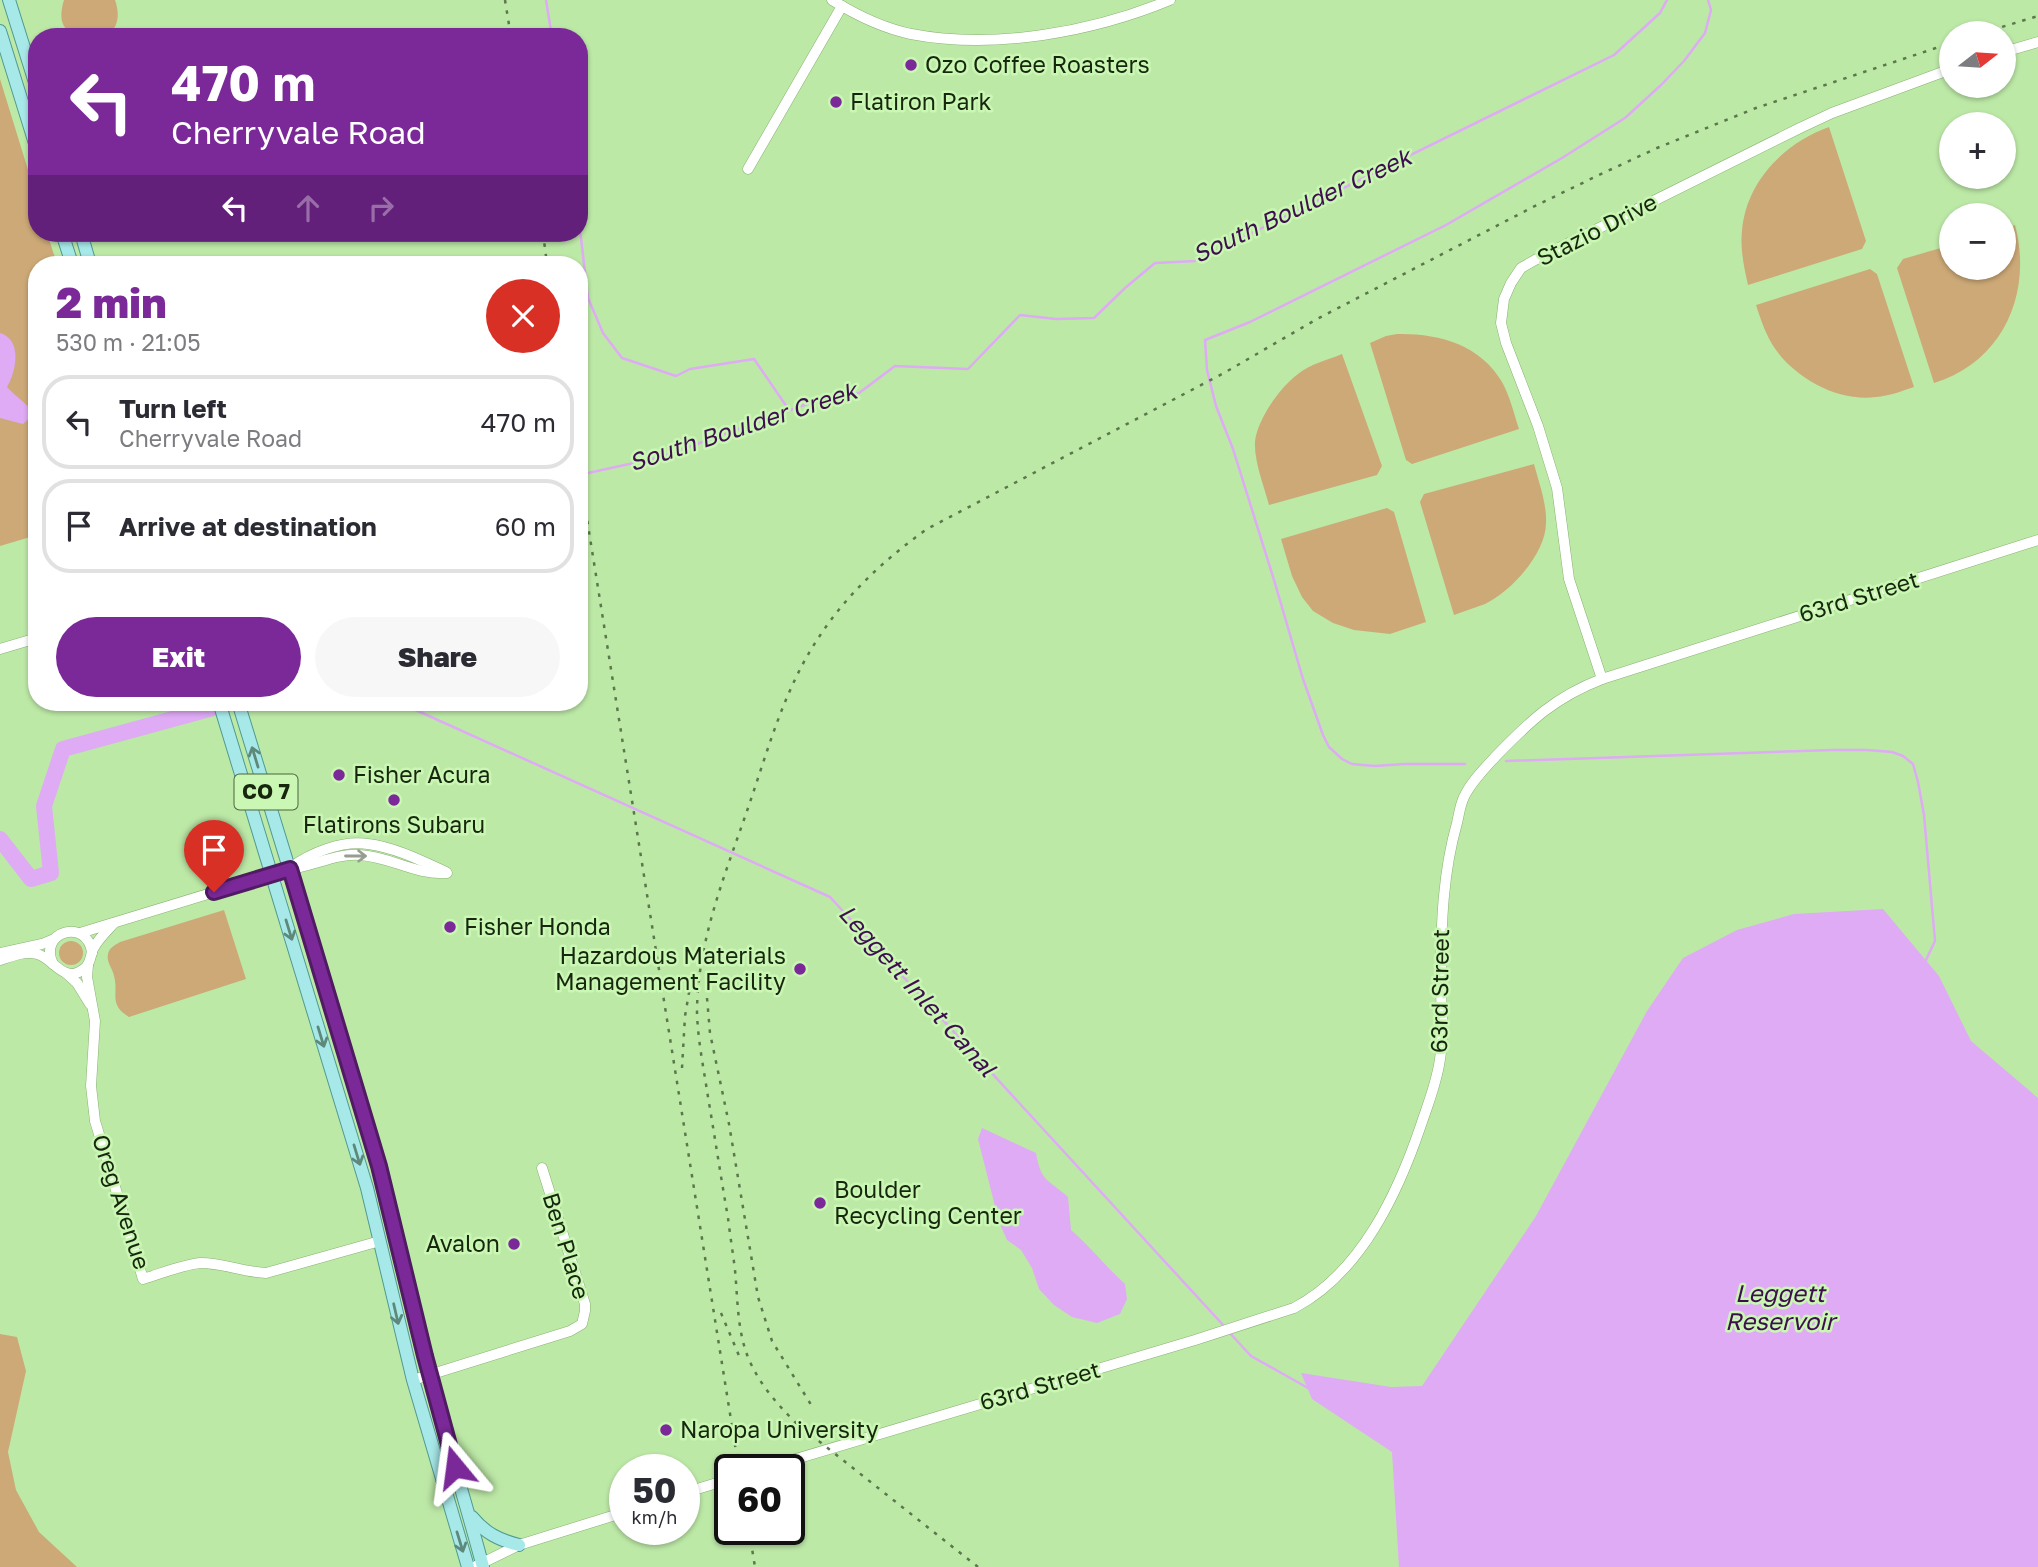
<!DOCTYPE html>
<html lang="en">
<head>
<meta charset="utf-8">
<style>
	:root { --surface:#fff; --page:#f7f7f7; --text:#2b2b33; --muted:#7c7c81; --line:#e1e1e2; --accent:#7b2999 }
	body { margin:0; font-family:"Golos Text",sans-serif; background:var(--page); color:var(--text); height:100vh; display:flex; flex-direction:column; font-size:26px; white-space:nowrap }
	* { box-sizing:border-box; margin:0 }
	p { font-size:23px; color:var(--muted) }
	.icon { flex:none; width:38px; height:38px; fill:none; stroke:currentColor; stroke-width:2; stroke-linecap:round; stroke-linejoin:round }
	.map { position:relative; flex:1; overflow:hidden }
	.side { position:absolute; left:28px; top:256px; width:560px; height:455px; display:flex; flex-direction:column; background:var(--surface); border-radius:28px; box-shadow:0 2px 5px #0004 }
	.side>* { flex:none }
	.hud { position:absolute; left:28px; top:28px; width:560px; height:214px; border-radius:28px; box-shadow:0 2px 5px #0004; background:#7b2999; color:#fff; overflow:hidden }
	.needle { width:46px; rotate:73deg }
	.fabs { position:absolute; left:1939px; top:21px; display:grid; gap:14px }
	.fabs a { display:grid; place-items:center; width:77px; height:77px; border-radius:50%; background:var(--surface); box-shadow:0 2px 5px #0004; font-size:35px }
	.speed { position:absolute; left:609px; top:1454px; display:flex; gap:14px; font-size:35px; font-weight:700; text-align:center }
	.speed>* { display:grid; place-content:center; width:91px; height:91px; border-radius:50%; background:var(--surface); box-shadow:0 2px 5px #0004; line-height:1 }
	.speed small { font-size:18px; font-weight:400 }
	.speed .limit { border:4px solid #111; border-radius:10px; background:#fff; color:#111 }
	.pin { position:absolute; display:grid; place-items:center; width:60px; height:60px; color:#fff; margin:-72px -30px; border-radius:50% 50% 50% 0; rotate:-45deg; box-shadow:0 0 7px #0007 }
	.pin .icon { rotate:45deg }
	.me { position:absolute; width:77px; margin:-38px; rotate:344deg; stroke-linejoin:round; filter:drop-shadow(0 0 5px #0008) }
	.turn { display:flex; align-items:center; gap:24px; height:147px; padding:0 28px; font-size:32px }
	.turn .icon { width:91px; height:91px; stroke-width:2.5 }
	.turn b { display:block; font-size:49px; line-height:60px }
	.lanes { display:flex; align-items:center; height:66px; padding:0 28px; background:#0003; justify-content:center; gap:35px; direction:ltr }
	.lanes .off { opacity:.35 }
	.round { display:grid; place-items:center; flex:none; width:74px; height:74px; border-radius:37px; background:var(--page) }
	.summary { display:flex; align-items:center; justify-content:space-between; height:119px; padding:0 28px }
	h1 { font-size:42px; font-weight:800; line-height:52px; color:var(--accent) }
	.primary-button { display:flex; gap:14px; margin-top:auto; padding:14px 28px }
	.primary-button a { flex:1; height:80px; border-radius:42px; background:var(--accent); color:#fff; font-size:28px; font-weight:800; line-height:80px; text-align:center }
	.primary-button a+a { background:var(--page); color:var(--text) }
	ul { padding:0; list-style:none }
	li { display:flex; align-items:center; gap:21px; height:94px; margin:0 14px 10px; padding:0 14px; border:4px solid var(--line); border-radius:28px }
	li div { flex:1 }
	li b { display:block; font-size:26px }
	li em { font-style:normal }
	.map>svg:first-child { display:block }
	.green { fill:#cda977 }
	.water { fill:#deabf4 }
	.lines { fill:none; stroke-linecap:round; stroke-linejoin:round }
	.stream { stroke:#deabf4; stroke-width:2.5 }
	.river { stroke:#deabf4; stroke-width:16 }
	.minor-casing { stroke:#88b272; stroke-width:11 }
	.major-casing { stroke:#4f9a91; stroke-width:14 }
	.minor { stroke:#fff; stroke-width:10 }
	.major { stroke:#a7e8e8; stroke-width:12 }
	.rail { stroke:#5b774c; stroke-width:2.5; stroke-dasharray:3.5 7; stroke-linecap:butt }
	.oneway { stroke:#5e887a }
	.oneway2 { stroke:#969e92 }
	.route-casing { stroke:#501b63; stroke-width:18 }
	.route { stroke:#7b2999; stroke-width:12 }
	.poi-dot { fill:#7b2999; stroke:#caf7b4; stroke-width:2.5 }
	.labels { text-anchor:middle; stroke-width:5; stroke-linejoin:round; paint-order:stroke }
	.shield { fill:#caf7b4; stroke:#4c653f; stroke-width:2 }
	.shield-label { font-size:21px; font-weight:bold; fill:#16270d }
	.poi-label { font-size:23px; fill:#16270d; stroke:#caf7b4; text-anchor:start }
	.street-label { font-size:23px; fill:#16270d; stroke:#caf7b4 }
	.water-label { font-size:24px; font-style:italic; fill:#3e0f4f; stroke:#caf7b4 }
</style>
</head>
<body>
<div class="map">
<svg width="2038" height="1567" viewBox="0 0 2038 1567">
	<rect width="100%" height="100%" fill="#bde9a7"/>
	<g class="green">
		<path d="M64,0h51c5,15 4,28 -10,37 -27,0 -52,-1 -41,-37z"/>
		<path d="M0,79l37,120v34h10l10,31h-20v271l-37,11z"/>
		<path d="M1829,127l37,114 -4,8 -114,36c-4,-18 -8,-36 -6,-54 4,-49 42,-88 87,-104z"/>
		<path d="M2015,225c18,68 -12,137 -81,158l-37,-115 6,-9 48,-14v23h53v-39z"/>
		<path d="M1870,269l7,5 37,113c-12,4 -25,9 -38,10 -37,5 -79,-18 -100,-47 -10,-14 -15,-30 -20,-45z"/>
		<path d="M1397,334c40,-1 83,10 105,48 8,14 12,32 17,47l-107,35 -6,-4 -36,-117 16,-7z"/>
		<path d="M1342,354l40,112 -5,9 -108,30c-5,-19 -15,-43 -14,-63 2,-22 25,-55 43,-68 12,-10 30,-14 44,-20z"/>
		<path d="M1534,464c5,19 13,40 12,59 0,30 -35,69 -61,81 -10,4 -21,7 -31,11l-34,-113 4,-8z"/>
		<path d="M1387,508l7,4 32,110 -36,12 -36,-4 -21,-7 -20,-12 -11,-14 -10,-21 -11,-37z"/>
		<path d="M224,910l22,69 -117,38c-21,-13 -10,-23 -15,-41 -1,-7 -8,-14 -6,-22 1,-6 7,-9 12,-12z"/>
		<circle cx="71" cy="953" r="12"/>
		<path d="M0,1334l17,3 9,34 -18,81 8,38 23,42 38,35h-77z"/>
	</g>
	<g class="water">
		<path d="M0,333c23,7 16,39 7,54 9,10 20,16 27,27l-11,10 -23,-6z"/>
		<path d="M1883,909l56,67 32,65 67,57v469h-639l-7,-115 -80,-53 -11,-26 90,14 31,-1 114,-170 111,-205 36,-53 54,-28 57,-16z"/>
		<path d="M982,1128l54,25c5,29 12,26 32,44l3,33c20,17 35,37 54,54l2,15 -7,15 -23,9 -25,-6 -18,-12 -15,-16 -7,-21 -11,-18 -14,-10 -8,-18 -21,-83z"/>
	</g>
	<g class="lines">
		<g class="stream">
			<path d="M546,0l6,37"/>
			<path d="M579,221l9,77 15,35 19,25 54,18 14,-7 64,-10 35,51"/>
			<path d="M579,475l82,-18 146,-53 52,-11 36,-27 73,3 52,-54 36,4 38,-1 31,-30 30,-25 40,-2 419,-206 46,-42 7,-13"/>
			<path d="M398,702l432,195 394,429"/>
			<path d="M1506,761l327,-11h34l25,2 11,4 10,8 5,18 6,33 11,126 -9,19"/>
			<path d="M1465,764h-61l-29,2 -23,-2 -10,-5 -13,-12 -6,-12 -20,-56 -29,-99 -41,-131 -17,-43 -9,-36 -2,-30 45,-18 196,-97 116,-67 63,-40 36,-33 23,-24 21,-28 6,-23 -3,-10"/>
			<path d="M1228,1331l23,25 57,32"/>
		</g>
		<path class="river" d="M0,839l31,40 20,-6 -7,-67 19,-57 172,-47"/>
		<defs>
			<g id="minor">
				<path d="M832,0c24,15 51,28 79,34 83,16 182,-2 259,-34"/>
				<path d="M2004,52l34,-10"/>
				<path d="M748,169l94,-163"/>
				<path d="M0,649l37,-11"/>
				<path d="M1602,679l-33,-100 -12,-91 -19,-62 -32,-83 -5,-20 3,-24 7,-16 10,-15 14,-8 265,-132 32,-15 119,-44"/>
				<path d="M290,868c20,-15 52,-28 78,-24 26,3 54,17 78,28"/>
				<path d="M80,933l210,-64c23,-3 47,-16 70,-14 32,2 54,20 87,18"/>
				<path d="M0,953l42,-9 12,-5"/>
				<path d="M0,960c12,-4 24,-9 37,-6 17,4 27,32 48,14 6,-5 5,-12 8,-19 5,-10 14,-18 21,-26"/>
				<path d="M53,964c-16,-33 35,-47 39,-11"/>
				<path d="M88,965l-1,12 8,44 -4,65 4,35 48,158c17,-5 41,-15 58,-16 22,0 43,9 65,10l114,-32"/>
				<path d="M66,973l11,10 13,21"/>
				<path d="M413,1380l157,-49 12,-7 3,-13v-7l-43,-136"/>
				<path d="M759,1470l436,-130 99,-32c67,-35 104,-115 127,-183 7,-21 16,-43 19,-66 5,-27 0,-57 1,-84 0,-51 2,-103 16,-152 2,-8 3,-18 7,-26 7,-15 21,-29 32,-41 34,-35 59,-59 106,-77l436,-139"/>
				<path d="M684,1493l46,-14"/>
				<path d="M474,1567l45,-22 106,-33"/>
			</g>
			<g id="major">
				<path d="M9,0l28,89"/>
				<path d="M0,31l37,119"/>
				<path d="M62,233l10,31"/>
				<path d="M81,233l9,31"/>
				<path d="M219,702l148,486 46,192 55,187"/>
				<path d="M238,702l129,420c23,84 41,170 63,255 16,63 36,126 53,190"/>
				<path d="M472,1517c13,16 27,23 47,28"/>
			</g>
		</defs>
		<use href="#minor" class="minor-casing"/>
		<use href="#major" class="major-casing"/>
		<use href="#minor" class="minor"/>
		<use href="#major" class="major"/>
		<g class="rail">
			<path d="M505,0l6,37"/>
			<path d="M1982,33l56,-17"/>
			<path d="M543,233l4,31"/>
			<path d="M579,469l160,1001"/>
			<path d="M707,998l3,35 19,91 29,173 14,44 41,67"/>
			<path d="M682,1068l3,-52 6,-35"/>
			<path d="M721,1313l19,45"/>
			<path d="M749,1530l6,37"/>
			<path d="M978,1567l-182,-144c-18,-18 -34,-36 -45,-59 -14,-29 -13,-62 -16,-94 -2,-17 -5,-35 -7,-52 -7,-40 -13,-80 -20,-121 -4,-27 -10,-55 -11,-84 0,-71 28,-138 51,-205 20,-58 36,-119 71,-171 28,-43 66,-78 108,-108l297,-156 93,-54 216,-112 66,-32 58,-27 99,-40 195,-65"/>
		</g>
	</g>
	<defs><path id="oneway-shaft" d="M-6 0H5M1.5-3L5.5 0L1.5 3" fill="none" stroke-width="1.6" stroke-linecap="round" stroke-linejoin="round" transform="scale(1.75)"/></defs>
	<g class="oneway">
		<use href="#oneway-shaft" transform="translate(255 757) rotate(-107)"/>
		<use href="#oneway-shaft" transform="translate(289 930) rotate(73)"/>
		<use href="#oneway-shaft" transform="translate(321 1037) rotate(73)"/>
		<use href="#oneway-shaft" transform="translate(357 1155) rotate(73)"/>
		<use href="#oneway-shaft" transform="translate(396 1314) rotate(77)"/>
		<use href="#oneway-shaft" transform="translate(460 1542) rotate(73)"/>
	</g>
	<use class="oneway2" href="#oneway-shaft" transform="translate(356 856)"/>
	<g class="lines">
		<defs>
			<path id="route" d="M214,892l76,-23 89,297 46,190 30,111"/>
		</defs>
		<use href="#route" class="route-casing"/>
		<use href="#route" class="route"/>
	</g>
	<g class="poi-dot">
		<circle cx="911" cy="65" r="7"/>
		<circle cx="836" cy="102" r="7"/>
		<circle cx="339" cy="775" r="7"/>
		<circle cx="394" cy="800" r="7"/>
		<circle cx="450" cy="927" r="7"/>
		<circle cx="800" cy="969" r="7"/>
		<circle cx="820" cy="1203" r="7"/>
		<circle cx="514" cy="1244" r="7"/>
		<circle cx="666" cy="1430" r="7"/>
	</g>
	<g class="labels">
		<rect class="shield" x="234.5" y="774.5" width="63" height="35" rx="5"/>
		<g class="shield-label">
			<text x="266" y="799">CO 7</text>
		</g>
		<g class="poi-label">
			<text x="925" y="73">Ozo Coffee Roasters</text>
			<text x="850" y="110">Flatiron Park</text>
			<text x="353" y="783">Fisher Acura</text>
			<text x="394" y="833" text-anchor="middle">Flatirons Subaru</text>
			<text x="464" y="935">Fisher Honda</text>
			<text x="786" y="964" text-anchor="end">Hazardous Materials<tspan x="786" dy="26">Management Facility</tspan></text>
			<text x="834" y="1198">Boulder<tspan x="834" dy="26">Recycling Center</tspan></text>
			<text x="500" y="1252" text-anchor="end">Avalon</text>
			<text x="680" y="1438">Naropa University</text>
		</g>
		<g class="street-label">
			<text transform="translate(1597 230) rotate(-27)" y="8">Stazio Drive</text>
			<text transform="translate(1859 597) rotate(-17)" y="8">63rd Street</text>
			<text transform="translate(1440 991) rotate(-89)" y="8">63rd Street</text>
			<text transform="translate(121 1202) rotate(72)" y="8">Oreg Avenue</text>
			<text transform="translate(566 1246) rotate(73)" y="8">Ben Place</text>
			<text transform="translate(1040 1386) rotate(-16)" y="8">63rd Street</text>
		</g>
		<g class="water-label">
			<text transform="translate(1302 206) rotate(-25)" y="8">South Boulder Creek</text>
			<text transform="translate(743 427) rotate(-18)" y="8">South Boulder Creek</text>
			<text transform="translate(917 991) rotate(48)" y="8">Leggett Inlet Canal</text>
			<text x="1780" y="1302">Leggett<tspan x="1780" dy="28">Reservoir</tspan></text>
		</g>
	</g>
</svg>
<div class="fabs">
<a><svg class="needle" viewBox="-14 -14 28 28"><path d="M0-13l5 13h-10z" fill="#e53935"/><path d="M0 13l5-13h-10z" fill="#7c7c81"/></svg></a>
<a>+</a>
<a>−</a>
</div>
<div class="speed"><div>50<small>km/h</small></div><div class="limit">60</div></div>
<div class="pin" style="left:214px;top:892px;background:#d93025"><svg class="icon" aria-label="arrive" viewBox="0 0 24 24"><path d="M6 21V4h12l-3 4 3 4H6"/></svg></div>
<svg class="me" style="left:455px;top:1467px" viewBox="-20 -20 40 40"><path d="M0-17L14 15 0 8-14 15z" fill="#7b2999" stroke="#fff" stroke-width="4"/></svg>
<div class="hud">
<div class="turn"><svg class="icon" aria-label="left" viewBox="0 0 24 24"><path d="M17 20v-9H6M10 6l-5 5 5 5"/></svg><div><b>470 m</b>Cherryvale Road</div></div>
<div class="lanes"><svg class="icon" aria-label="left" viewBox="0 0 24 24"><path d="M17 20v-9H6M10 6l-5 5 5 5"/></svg><svg class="icon off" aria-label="ahead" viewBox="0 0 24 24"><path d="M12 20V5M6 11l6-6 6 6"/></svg><svg class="icon off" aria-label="right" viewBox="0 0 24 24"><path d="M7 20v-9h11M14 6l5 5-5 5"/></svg></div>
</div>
<section class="side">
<div class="summary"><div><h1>2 min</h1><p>530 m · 21:05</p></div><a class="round" style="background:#d93025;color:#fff"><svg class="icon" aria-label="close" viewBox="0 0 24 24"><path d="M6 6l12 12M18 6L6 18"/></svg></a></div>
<ul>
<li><svg class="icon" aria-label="left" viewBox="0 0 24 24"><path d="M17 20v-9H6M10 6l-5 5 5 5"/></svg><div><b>Turn left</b><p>Cherryvale Road</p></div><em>470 m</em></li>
<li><svg class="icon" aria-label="arrive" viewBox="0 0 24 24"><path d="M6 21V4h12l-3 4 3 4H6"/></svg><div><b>Arrive at destination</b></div><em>60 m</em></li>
</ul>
<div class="primary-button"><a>Exit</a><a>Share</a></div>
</section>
</div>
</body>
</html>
